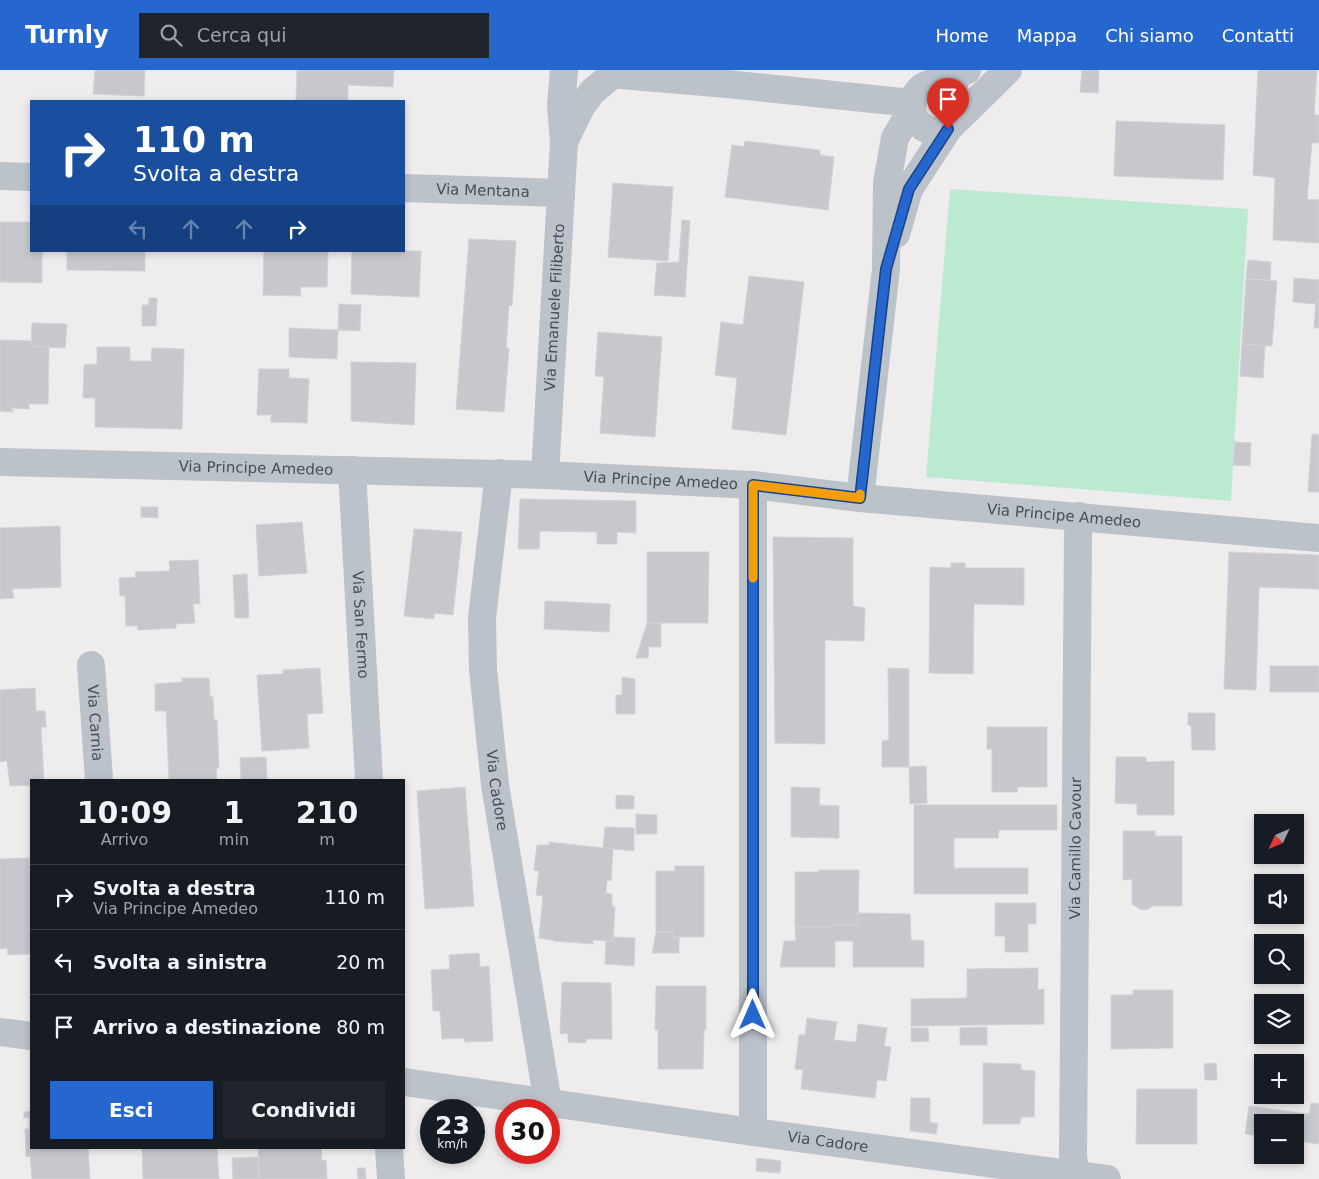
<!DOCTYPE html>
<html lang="it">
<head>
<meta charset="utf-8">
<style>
	:root { --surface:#171b24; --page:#20242c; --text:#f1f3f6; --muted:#9ea1a6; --line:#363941; --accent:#2567ce }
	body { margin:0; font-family:"DejaVu Sans",sans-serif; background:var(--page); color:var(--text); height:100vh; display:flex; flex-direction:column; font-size:19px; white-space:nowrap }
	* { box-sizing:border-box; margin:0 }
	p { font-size:16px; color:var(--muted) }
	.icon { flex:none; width:28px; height:28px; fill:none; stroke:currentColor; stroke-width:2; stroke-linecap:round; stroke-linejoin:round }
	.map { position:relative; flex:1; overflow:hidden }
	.side { position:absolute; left:30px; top:709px; width:375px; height:370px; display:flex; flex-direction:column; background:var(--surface); border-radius:0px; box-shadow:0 2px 8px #0003 }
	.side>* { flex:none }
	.hud { position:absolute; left:30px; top:30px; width:375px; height:152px; border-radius:0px; box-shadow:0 2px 8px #0003; background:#1a4fa0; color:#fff; overflow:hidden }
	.needle { width:32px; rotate:226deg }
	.tools { position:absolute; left:1254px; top:744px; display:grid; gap:10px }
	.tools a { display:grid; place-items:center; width:50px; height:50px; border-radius:0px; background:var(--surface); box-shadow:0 2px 8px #0003; font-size:25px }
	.speed { position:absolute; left:420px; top:1029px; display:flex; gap:10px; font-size:25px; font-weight:700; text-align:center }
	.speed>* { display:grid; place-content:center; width:65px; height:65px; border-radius:50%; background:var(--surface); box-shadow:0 2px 8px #0003; line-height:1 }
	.speed small { font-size:12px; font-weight:400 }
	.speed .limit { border:8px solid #d22; background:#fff; color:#111 }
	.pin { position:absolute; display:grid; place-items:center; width:42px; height:42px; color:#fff; margin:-51px -21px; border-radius:50% 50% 50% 0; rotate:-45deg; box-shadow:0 0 5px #0007 }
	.pin .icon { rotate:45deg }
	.me { position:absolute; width:55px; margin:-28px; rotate:0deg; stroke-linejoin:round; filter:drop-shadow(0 0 4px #0008) }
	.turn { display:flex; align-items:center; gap:18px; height:105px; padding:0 20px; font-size:22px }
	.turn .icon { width:65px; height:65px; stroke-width:2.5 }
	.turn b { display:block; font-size:35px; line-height:42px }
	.lanes { display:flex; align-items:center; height:48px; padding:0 20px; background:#0003; justify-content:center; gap:25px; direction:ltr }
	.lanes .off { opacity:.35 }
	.eta { display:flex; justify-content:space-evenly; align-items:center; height:85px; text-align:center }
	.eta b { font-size:30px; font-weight:700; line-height:35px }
	.button { display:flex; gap:10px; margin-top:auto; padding:10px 20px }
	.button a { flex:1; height:58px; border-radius:0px; background:var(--accent); color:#fff; font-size:20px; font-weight:700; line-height:58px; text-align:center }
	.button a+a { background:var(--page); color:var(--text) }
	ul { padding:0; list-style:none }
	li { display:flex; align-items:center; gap:15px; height:65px; padding:0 20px; border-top:1px solid var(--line) }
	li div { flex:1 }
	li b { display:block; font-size:19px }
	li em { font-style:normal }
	header { display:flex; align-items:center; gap:30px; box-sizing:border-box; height:70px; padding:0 25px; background:var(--accent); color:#fff }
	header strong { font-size:24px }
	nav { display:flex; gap:28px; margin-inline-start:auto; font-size:18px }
	.search { width:350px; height:45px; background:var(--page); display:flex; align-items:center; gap:12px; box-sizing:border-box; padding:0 18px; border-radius:0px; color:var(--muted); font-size:19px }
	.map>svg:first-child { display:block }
	.green { fill:#bcead0 }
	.building { fill:#c7c8ce; stroke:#d0d2d7 }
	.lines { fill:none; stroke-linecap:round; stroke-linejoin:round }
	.minor { stroke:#bbc2ca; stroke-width:28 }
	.route-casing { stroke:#184386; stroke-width:12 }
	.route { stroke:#2567ce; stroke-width:9 }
	.slow { stroke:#f59e0b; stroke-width:9 }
	.labels { text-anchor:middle; stroke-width:5; stroke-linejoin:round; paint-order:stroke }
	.street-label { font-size:15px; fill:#464e57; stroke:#fff }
</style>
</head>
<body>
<header>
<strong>Turnly</strong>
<div class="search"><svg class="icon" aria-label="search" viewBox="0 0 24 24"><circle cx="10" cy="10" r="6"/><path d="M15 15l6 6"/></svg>Cerca qui</div>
<nav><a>Home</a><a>Mappa</a><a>Chi siamo</a><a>Contatti</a></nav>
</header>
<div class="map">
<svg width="1319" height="1109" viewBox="0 0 1319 1109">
	<rect width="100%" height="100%" fill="#eeecec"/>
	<path class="green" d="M950,119l298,20 -17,292 -305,-24z"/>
	<g class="building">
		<path d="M95,0h50l-1,26 -51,-2z"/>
		<path d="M297,0h97l-1,17 -45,-2v16h-52z"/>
		<path d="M1082,0h17l-1,23 -18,-1z"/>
		<path d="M1258,0h59l-3,45h5v28h-7l-5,56 12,1v43l-46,-3 2,-62 -22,-3z"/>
		<path d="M1116,51l109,4 -2,55 -109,-4z"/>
		<path d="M745,71l75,9v5l14,2 -6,53 -103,-13 7,-52 12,2z"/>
		<path d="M613,113l60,4 -5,74 -60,-4z"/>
		<path d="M682,150l8,1 -5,76 -31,-2 3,-32 22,-1z"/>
		<path d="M0,152h31v29h11v32l-42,-1z"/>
		<path d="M469,169l47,2 -4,65 -3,-1 -3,43h3l-5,64 -48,-3z"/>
		<path d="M67,181h78v20l-78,-1z"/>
		<path d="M264,181h64l-1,36h-27l1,9 -38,-1z"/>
		<path d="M352,181h69l-2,46 -68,-3z"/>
		<path d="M1248,190l23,2 -1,18 -24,-1z"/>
		<path d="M749,206l55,6 -18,153 -54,-6 5,-51 -22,-3 6,-53 22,3z"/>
		<path d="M1294,208l25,2v20h-3v4l-23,-2z"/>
		<path d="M1246,209l31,2 -5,65 -30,-2z"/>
		<path d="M149,228h8l-1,28h-14v-21h7z"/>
		<path d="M1316,230h3v28h-5z"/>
		<path d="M339,234l22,1 -1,26 -22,-1z"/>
		<path d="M32,253l35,1 -2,24 -34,-2z"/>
		<path d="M289,258l49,2 -1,29 -48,-2z"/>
		<path d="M598,262l64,5 -7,100 -55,-4 4,-56 -9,-1z"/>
		<path d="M0,270l31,1v5l18,1 -1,57h-19v5l-17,-1 1,4 -13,-1z"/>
		<path d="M1242,274l23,2 -2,32 -23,-2z"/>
		<path d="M97,277h33v14h21l1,-13 32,1 -2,80 -87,-2v-29h-12l1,-33 13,-1z"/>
		<path d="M351,292l65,1 -2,62 -63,-4z"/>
		<path d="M259,299h30v9l20,1 -2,44 -36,-1v-7h-14z"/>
		<path d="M1312,364l7,1v57h-11z"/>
		<path d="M1235,372l16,1 -1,23 -17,-1z"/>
		<path d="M520,429l116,2v32l-19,-1v12h-20v-12l-57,-1 -1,18h-21z"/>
		<path d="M141,437h17v11l-17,-1z"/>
		<path d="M302,452l5,51 -48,3 -3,-51z"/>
		<path d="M60,456l1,61 -49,2 2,9 -14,1v-71z"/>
		<path d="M414,459l48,3 -9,83 -19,-2v6l-30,-3z"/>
		<path d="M773,467l80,1v68l12,2 -1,33 -39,-1v104l-50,-1z"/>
		<path d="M647,482h62l-1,71h-61z"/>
		<path d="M1229,482l90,3v34l-60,-2 -3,103 -32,-1z"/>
		<path d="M198,490l2,44h-7l2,19 -19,1v4l-38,2 -1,-4h-11l-1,-31 -5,1 -1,-18 17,-1 -1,-5 35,-1 -1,-10z"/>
		<path d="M951,493h14v5h59v37l-50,-1 -1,70 -44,-1 1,-106 21,1z"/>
		<path d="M247,504l2,44h-14l-2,-43z"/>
		<path d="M545,531l65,3 -1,28 -65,-3z"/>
		<path d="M647,553h14v24h-12l-1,11h-12z"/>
		<rect x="1270" y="596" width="49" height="26"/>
		<path d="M320,598l3,45 -16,1 2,34 -47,3 -5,-76 26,-1v-4z"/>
		<path d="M888,598l21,1v98h-27v-26l7,-1z"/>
		<path d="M622,607l13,2v35h-19v-19h6z"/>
		<path d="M182,608h27l1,18 3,1 1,23h3l2,48h-3l1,12h-48l-3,-69h-11v-27l27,-2z"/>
		<path d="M35,618l1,23h9l1,16h-5l3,53h-13v5l-21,1 -3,-25 -7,1v-72z"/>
		<path d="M1188,643h27v37h-23l-1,-24 -3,-1z"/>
		<path d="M987,657h60v60h-29l-1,5h-25v-43h-5z"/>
		<path d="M266,687l1,23h-26l-1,-22z"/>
		<path d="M1116,687h30v5l28,-1v54h-37v-11l-22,-1z"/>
		<path d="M926,696l1,37 -17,1 -1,-37z"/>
		<path d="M465,717l9,119 -49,3 -8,-118z"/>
		<path d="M791,717l29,1 -1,17 20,1v32l-48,-1z"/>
		<path d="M616,725l18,1v13h-18z"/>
		<path d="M914,735h143v25h-58l-1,8h-44v30h74v26h-114z"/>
		<path d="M636,744l21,1v19h-21z"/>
		<path d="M605,757l29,1v23l-31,-3z"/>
		<path d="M1123,761h32v5h27v70h-29l-7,4 -6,-1 -8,-5v-25l-9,1z"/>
		<path d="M549,772l64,7 -2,32 -4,-1 -1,13 6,1v12l3,1 -2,34 -20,-1v4l-40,-3v-1l-14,-2 4,-42 -7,-1 3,-24 -5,-1 3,-25h12z"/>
		<path d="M29,788l2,29v67l-23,1 -1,-7 -7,1v-90z"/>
		<path d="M675,796h29v71h-31v-5h-17v-61h19z"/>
		<path d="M819,800h40l-1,55h-26v2h-37v-55h24z"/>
		<path d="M995,833h41v21h-8v28h-23v-16h-10z"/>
		<path d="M858,843l52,1 1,26 13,1v26h-71v-26h-18v26h-55l4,-26h12l-1,-14h37v-2h26z"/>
		<path d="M656,862h17v5h6v16h-27z"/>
		<path d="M613,867l22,1 -1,28 -29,-2 1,-23h7z"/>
		<path d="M479,883l1,14 9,-1 4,75 -28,1 -1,-4 -22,1 -2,-28h-7l-2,-41 19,-1 -1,-14z"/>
		<path d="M1038,898v22l6,-1v35l-133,2v-27l56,-1v-29z"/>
		<path d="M562,912l49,1 1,56h-26v4l-18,-1v-9l-8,1z"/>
		<path d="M656,916h50v44h-2l-1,39h-45v-39h-3z"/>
		<path d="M1133,920h40v58l-62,1v-54h22z"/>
		<path d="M807,948l30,4 -3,18 22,2 2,-18 29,4 -3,18 7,1 -5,34 -9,-1 -2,18 -74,-9 2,-19 -8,-1 4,-34h6z"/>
		<path d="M987,957v18h-27v-17z"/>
		<path d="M911,958h17l1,13 -18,1z"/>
		<path d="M983,993l38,1v6l14,1 -1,46h-13l-1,7h-37z"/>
		<path d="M1216,993l1,17h-12l-1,-16z"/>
		<path d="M1137,1019h60v55h-61z"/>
		<path d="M911,1028h19v24l8,2 -2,10 -26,-3z"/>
		<path d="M1311,1033l8,1v40l-24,-3v-19h-33v14l-17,-2 4,-28 60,8z"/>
		<path d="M31,1041v37h57l2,31h-58l-2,-23 -4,1 -1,-28h4v-12l-5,1v-6z"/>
		<path d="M142,1078h75l2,31h-76z"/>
		<path d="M258,1078h63l1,13 4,-1 1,19h-68z"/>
		<path d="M258,1087l1,22h-26l-1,-21z"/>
		<path d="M757,1088l24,3 -1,12 -24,-2z"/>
		<path d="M357,1098h8l1,11h-8z"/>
	</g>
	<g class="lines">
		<g class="minor">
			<path d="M621,5l106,9 185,19"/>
			<path d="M942,13l25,-13"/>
			<circle cx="936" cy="37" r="24"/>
			<path d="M958,49l50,-49"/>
			<path d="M564,72l17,-35 11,-15 20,-17"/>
			<path d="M0,106l31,1"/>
			<path id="s1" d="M404,118l157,5"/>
			<path d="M896,164l13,-45 39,-60"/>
			<path id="s2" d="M0,392l545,13 208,10 107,13 459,40"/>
			<path id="s3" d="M352,400l17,310"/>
			<path id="s4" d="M499,403l-17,145 1,51 12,116 53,318"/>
			<path id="s5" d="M545,405l16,-282 3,-51 -3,-36 3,-36"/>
			<path d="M860,428l26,-229 1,-86 8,-45 17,-29"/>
			<path id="s6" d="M91,595l8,115"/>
			<path d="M0,962l31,4"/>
			<path id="s7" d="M404,1012l349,50 354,47"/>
			<path d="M753,1062v-647"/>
			<path d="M389,1078l2,31"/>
			<path id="s8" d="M1076,1109l-3,-23 5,-622 1,-18"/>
		</g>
	</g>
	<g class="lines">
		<defs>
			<path id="route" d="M753,945v-530l107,13 26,-229 23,-80 39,-60"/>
		</defs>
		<use href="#route" class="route-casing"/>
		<use href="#route" class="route"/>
		<path class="slow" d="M753,508v-93l107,13v-4"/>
	</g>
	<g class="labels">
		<g class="street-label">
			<text dy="5" stroke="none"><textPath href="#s1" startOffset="79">Via Mentana</textPath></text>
			<text dy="5" stroke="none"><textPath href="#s5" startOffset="168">Via Emanuele Filiberto</textPath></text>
			<text dy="5" stroke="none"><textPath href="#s2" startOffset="256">Via Principe Amedeo</textPath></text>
			<text dy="5" stroke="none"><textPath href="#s2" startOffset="661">Via Principe Amedeo</textPath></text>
			<text dy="5" stroke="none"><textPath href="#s2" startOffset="1066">Via Principe Amedeo</textPath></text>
			<text dy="5" stroke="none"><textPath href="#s3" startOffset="155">Via San Fermo</textPath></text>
			<text dy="5" stroke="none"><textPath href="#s6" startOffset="58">Via Carnia</textPath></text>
			<text dy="5" stroke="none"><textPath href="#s4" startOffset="319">Via Cadore</textPath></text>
			<text dy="5" stroke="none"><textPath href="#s8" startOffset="331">Via Camillo Cavour</textPath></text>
			<text dy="5" stroke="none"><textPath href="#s7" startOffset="428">Via Cadore</textPath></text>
		</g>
	</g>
</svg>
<div class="tools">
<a><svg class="needle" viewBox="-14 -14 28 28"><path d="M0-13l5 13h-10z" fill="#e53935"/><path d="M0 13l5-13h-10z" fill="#9ea1a6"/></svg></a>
<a><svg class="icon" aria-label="sound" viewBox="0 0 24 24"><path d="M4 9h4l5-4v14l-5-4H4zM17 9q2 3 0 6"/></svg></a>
<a><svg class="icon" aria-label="search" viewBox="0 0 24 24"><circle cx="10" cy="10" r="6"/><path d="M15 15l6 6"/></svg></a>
<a><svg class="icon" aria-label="layers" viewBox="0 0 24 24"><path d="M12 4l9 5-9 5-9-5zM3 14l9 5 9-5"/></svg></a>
<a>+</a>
<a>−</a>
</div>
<div class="speed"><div>23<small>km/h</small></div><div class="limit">30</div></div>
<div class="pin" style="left:948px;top:59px;background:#d93025"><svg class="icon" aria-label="arrive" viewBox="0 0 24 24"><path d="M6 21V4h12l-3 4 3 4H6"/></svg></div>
<svg class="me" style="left:753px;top:945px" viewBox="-20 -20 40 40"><path d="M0-17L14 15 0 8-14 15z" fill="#2567ce" stroke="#fff" stroke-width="4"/></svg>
<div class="hud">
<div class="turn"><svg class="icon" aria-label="right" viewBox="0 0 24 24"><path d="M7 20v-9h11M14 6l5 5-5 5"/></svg><div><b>110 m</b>Svolta a destra</div></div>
<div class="lanes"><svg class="icon off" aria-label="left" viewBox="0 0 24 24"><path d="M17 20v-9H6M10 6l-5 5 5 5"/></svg><svg class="icon off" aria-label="ahead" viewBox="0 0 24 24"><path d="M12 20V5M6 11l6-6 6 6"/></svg><svg class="icon off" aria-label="ahead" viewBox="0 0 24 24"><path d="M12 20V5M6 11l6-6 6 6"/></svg><svg class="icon" aria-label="right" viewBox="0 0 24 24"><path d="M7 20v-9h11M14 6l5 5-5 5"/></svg></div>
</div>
<section class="side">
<div class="eta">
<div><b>10:09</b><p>Arrivo</p></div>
<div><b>1</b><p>min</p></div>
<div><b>210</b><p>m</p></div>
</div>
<ul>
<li><svg class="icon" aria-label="right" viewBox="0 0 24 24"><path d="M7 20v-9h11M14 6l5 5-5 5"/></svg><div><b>Svolta a destra</b><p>Via Principe Amedeo</p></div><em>110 m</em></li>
<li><svg class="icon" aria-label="left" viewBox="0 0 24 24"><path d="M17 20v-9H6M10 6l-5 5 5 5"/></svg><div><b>Svolta a sinistra</b></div><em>20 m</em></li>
<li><svg class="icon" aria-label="arrive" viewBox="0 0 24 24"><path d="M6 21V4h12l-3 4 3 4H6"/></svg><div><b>Arrivo a destinazione</b></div><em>80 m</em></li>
</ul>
<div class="button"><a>Esci</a><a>Condividi</a></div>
</section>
</div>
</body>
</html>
